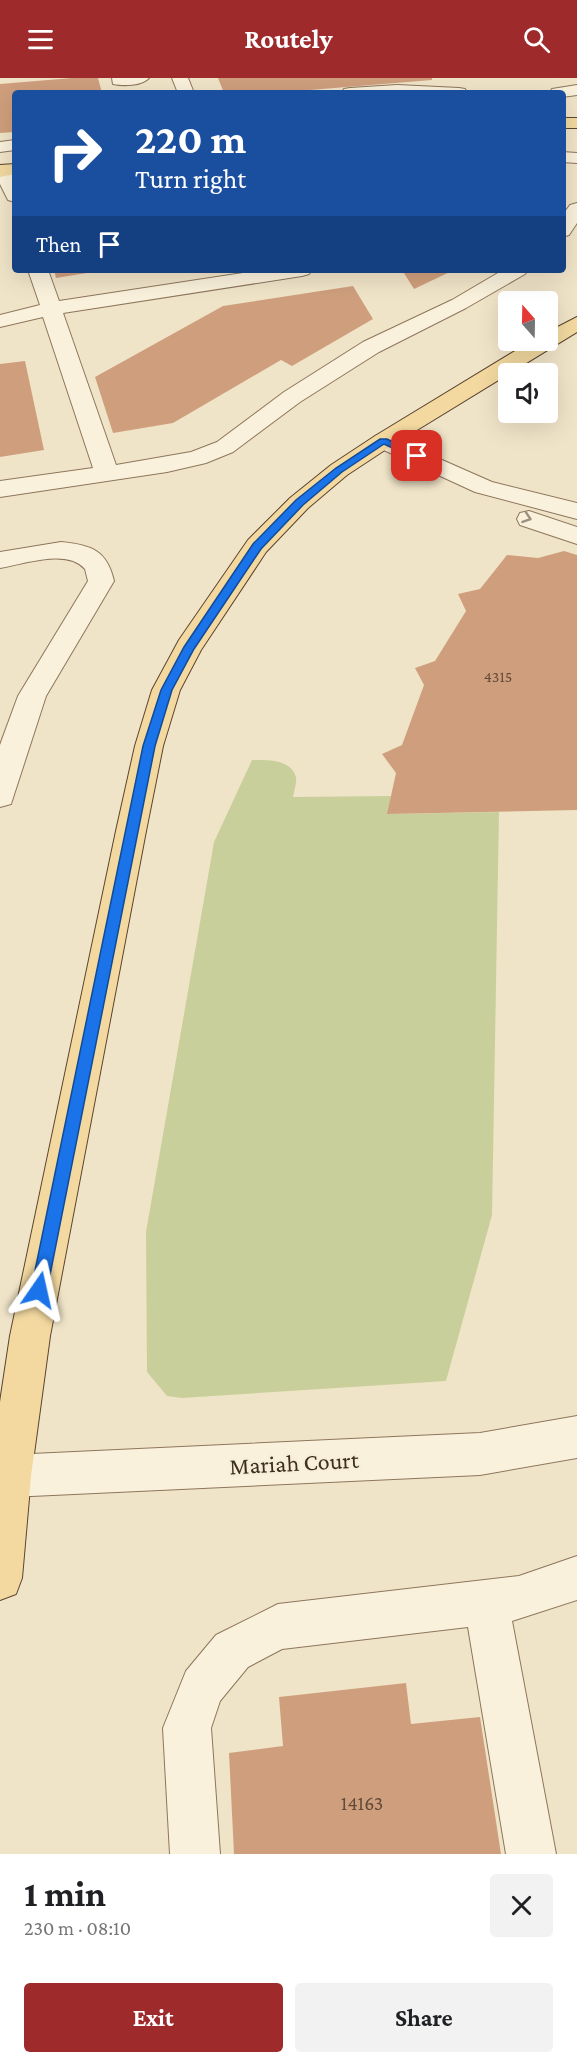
<!DOCTYPE html>
<html lang="en">
<head>
<meta charset="utf-8">
<style>
	:root { --surface:#fff; --page:#f2f2f2; --text:#202124; --muted:#757577; --accent:#9e2a2b }
	body { margin:0; font-family:"Crimson Pro",serif; background:var(--page); color:var(--text); height:100vh; display:flex; flex-direction:column; font-size:22px; white-space:nowrap }
	* { box-sizing:border-box; margin:0 }
	p { font-size:20px; color:var(--muted) }
	.icon { flex:none; width:33px; height:33px; fill:none; stroke:currentColor; stroke-width:2; stroke-linecap:round; stroke-linejoin:round }
	.map { position:relative; height:1776px; overflow:hidden }
	.sheet { display:flex; flex-direction:column; background:var(--surface); flex:1 }
	.sheet>* { flex:none }
	.top-card { position:absolute; left:12px; top:12px; width:554px; height:183px; border-radius:6px; box-shadow:0 6px 24px #0002; background:#1a4fa0; color:#fff; overflow:hidden }
	.needle { width:39px; rotate:340deg }
	.buttons { position:absolute; left:498px; top:213px; display:grid; gap:12px }
	.buttons a { display:grid; place-items:center; width:60px; height:60px; border-radius:6px; background:var(--surface); box-shadow:0 6px 24px #0002; font-size:30px }
	.pin { position:absolute; display:grid; place-items:center; width:51px; height:51px; color:#fff; margin:-26px; border-radius:12px; box-shadow:0 3px 9px #0006 }
	.me { position:absolute; width:66px; margin:-33px; rotate:11deg; stroke-linejoin:round; filter:drop-shadow(0 0 4px #0008) }
	.turn { display:flex; align-items:center; gap:21px; height:126px; padding:0 24px; font-size:27px }
	.turn .icon { width:78px; height:78px; stroke-width:2.5 }
	.turn b { display:block; font-size:42px; line-height:51px }
	.then { display:flex; align-items:center; height:57px; padding:0 24px; background:#0003; gap:12px; font-size:22px }
	.round { display:grid; place-items:center; flex:none; width:63px; height:63px; border-radius:6px; background:var(--page) }
	.head { display:flex; align-items:center; justify-content:space-between; height:102px; padding:0 24px }
	h1 { font-size:36px; font-weight:700; line-height:45px }
	.cta { display:flex; gap:12px; margin-top:auto; padding:12px 24px }
	.cta a { flex:1; height:69px; border-radius:6px; background:var(--accent); color:#fff; font-size:24px; font-weight:700; line-height:69px; text-align:center }
	.cta a+a { background:var(--page); color:var(--text) }
	header { display:flex; justify-content:space-between; align-items:center; height:78px; padding:0 24px; background:var(--accent); color:#fff; font-size:27px; font-weight:700 }
	.map>svg:first-child { display:block }
	.green { fill:#c9cf9b }
	.building { fill:#cf9f7d }
	.lines { fill:none; stroke-linecap:round; stroke-linejoin:round }
	.minor-casing { stroke:#8d765c; stroke-width:2 }
	.major-casing { stroke:#5b4430; stroke-width:2 }
	.minor { fill:#faf1dc; fill-rule:evenodd }
	.major { fill:#f3d9a0; fill-rule:evenodd }
	.oneway { stroke:#9c907e }
	.route { fill:#1a73e8; stroke:#114b97; stroke-width:1.5 }
	.labels { text-anchor:middle; stroke-width:4.5; stroke-linejoin:round; paint-order:stroke }
	.number-label { font-size:16px; fill:#624a37 }
	.near-number-label { font-size:20px; fill:#624a37 }
	.near-street-label { font-size:24px; fill:#3d2e20; stroke:#f7eed8 }
</style>
</head>
<body>
<header><svg class="icon" aria-label="menu" viewBox="0 0 24 24"><path d="M4 6h16M4 12h16M4 18h16"/></svg>Routely<svg class="icon" aria-label="search" viewBox="0 0 24 24"><circle cx="10" cy="10" r="6"/><path d="M15 15l6 6"/></svg></header>
<div class="map">
<svg width="577" height="1776" viewBox="0 0 577 1776">
	<rect width="100%" height="100%" fill="#f0e4c8"/>
	<path class="green" d="M252,682c15,0 39,-1 44,17 1,6 -2,14 -3,20l98,-1 -3,18 111,-2 -7,403 -46,166 -264,17 -15,-2 -20,-24 -1,-140 68,-390z"/>
	<g class="building">
		<path d="M72,0h26l4,15h-87v39l-15,1v-49z"/>
		<path d="M218,0h214v2l-159,13h-49z"/>
		<path d="M54,192h45v1l-43,7z"/>
		<path d="M402,192h52l-40,19z"/>
		<path d="M353,208l20,33 -81,47 -11,-6 -108,63 -60,10 -18,-56 128,-71z"/>
		<path d="M25,283l19,89 -44,7v-93z"/>
		<path d="M564,473l13,4v255l-190,4 9,-41 -14,-19 20,-9 22,-60 -9,-17 20,-7 31,-50 -8,-17 22,-5 27,-34 31,3z"/>
		<path d="M406,1605l5,41 69,-7 21,137h-267l-5,-101 54,-7 -4,-49z"/>
	</g>
	<g class="lines">
		<defs>
			<g id="minor">
				<path d="M112,0h37c-7,8 -26,8 -36,6z"/>
				<path d="M172,0h16l6,15h-16z"/>
				<path d="M397,7l62,3 6,1 2,4h-125l2,-4 6,-1z"/>
				<path d="M577,7v10l-15,2v-4h-12l2,-4z"/>
				<path d="M15,62v10l-15,2v-10z"/>
				<path d="M562,74l15,1v10l-15,-1z"/>
				<path d="M3,87l6,2 6,10v25l-7,-2 -8,-16v-18z"/>
				<path d="M577,125v20l-8,12 -7,2v-21l8,-11z"/>
				<path d="M28,192h20l11,31 204,-31h49l-3,4 -7,2 -239,37 53,152 75,-13 26,-10 67,-50 79,-50 89,-42 51,-30h25l-3,4 -59,34 -87,44 -79,50 -67,50 -27,11 -39,9 -167,25v-16l93,-13 -50,-151 -43,10v-12l40,-10z"/>
				<path d="M383,356l109,48 85,21v16l-102,-27 -100,-46 -4,-5 4,-5z"/>
				<path d="M529,433l48,16v17l-57,-19 -3,-6 3,-6z"/>
				<path d="M61,464c30,3 46,8 53,39l-68,115 -35,108 -11,3v-62l18,-49 70,-115 -3,-12c-18,-21 -61,-5 -85,-1v-16z"/>
				<path d="M577,1338v42l-97,17 -470,22 -10,-4v-34l10,-4 470,-22z"/>
				<path d="M577,1478v44l-65,21 44,233h-50l-38,-227 -186,22 -34,18 -28,34 -9,27 9,126h-50l-7,-126 23,-57 30,-36 62,-31 241,-28z"/>
			</g>
			<g id="major">
				<rect x="562" y="40" width="15" height="10"/>
				<path d="M15,86v10l-15,3v-12z"/>
				<path d="M577,239v15l-186,114 -44,29 -39,33 -42,44 -65,98 -21,40 -17,56 -17,85 -96,505 -19,140 -9,102 -6,16 -16,6v-198l10,-66 106,-505 19,-85 17,-56 27,-50 69,-100 42,-42 41,-33 44,-29 158,-96h15v-8z"/>
			</g>
		</defs>
		<use href="#minor" class="minor-casing"/>
		<use href="#major" class="major-casing"/>
		<use href="#minor" class="minor"/>
		<use href="#major" class="major"/>
	</g>
	<defs><path id="oneway-chevron" d="M-2-3.5L2.5 0L-2 3.5" fill="none" stroke-width="1.6" stroke-linecap="round" stroke-linejoin="round" transform="scale(1.5)"/></defs>
	<use class="oneway" href="#oneway-chevron" transform="translate(527 440) rotate(19)"/>
	<path class="route" d="M380,361h7l35,17 -8,2 -30,-14 -42,28 -39,33 -42,44 -67,100 -22,41 -17,56 -108,544 -2,6 -6,2 -5,-2 -3,-6 112,-544 18,-56 23,-43 69,-103 43,-44 40,-32z"/>
	<g class="labels">
		<g class="number-label">
			<text x="498" y="604">4315</text>
		</g>
		<g class="near-number-label">
			<text x="362" y="1732">14163</text>
		</g>
		<g class="near-street-label">
			<text transform="translate(294 1385) rotate(-3)" y="8">Mariah Court</text>
		</g>
	</g>
</svg>
<div class="buttons">
<a><svg class="needle" viewBox="-14 -14 28 28"><path d="M0-13l5 13h-10z" fill="#e53935"/><path d="M0 13l5-13h-10z" fill="#757577"/></svg></a>
<a><svg class="icon" aria-label="sound" viewBox="0 0 24 24"><path d="M4 9h4l5-4v14l-5-4H4zM17 9q2 3 0 6"/></svg></a>
</div>
<div class="pin" style="left:417px;top:378px;background:#d93025"><svg class="icon" aria-label="arrive" viewBox="0 0 24 24"><path d="M6 21V4h12l-3 4 3 4H6"/></svg></div>
<svg class="me" style="left:39px;top:1212px" viewBox="-20 -20 40 40"><path d="M0-17L14 15 0 8-14 15z" fill="#1a73e8" stroke="#fff" stroke-width="4"/></svg>
<div class="top-card">
<div class="turn"><svg class="icon" aria-label="right" viewBox="0 0 24 24"><path d="M7 20v-9h11M14 6l5 5-5 5"/></svg><div><b>220 m</b>Turn right</div></div>
<div class="then">Then<svg class="icon" aria-label="arrive" viewBox="0 0 24 24"><path d="M6 21V4h12l-3 4 3 4H6"/></svg></div>
</div>
</div>
<section class="sheet">
<div class="head"><div><h1>1 min</h1><p>230 m · 08:10</p></div><a class="round"><svg class="icon" aria-label="close" viewBox="0 0 24 24"><path d="M6 6l12 12M18 6L6 18"/></svg></a></div>
<div class="cta"><a>Exit</a><a>Share</a></div>
</section>
</body>
</html>
